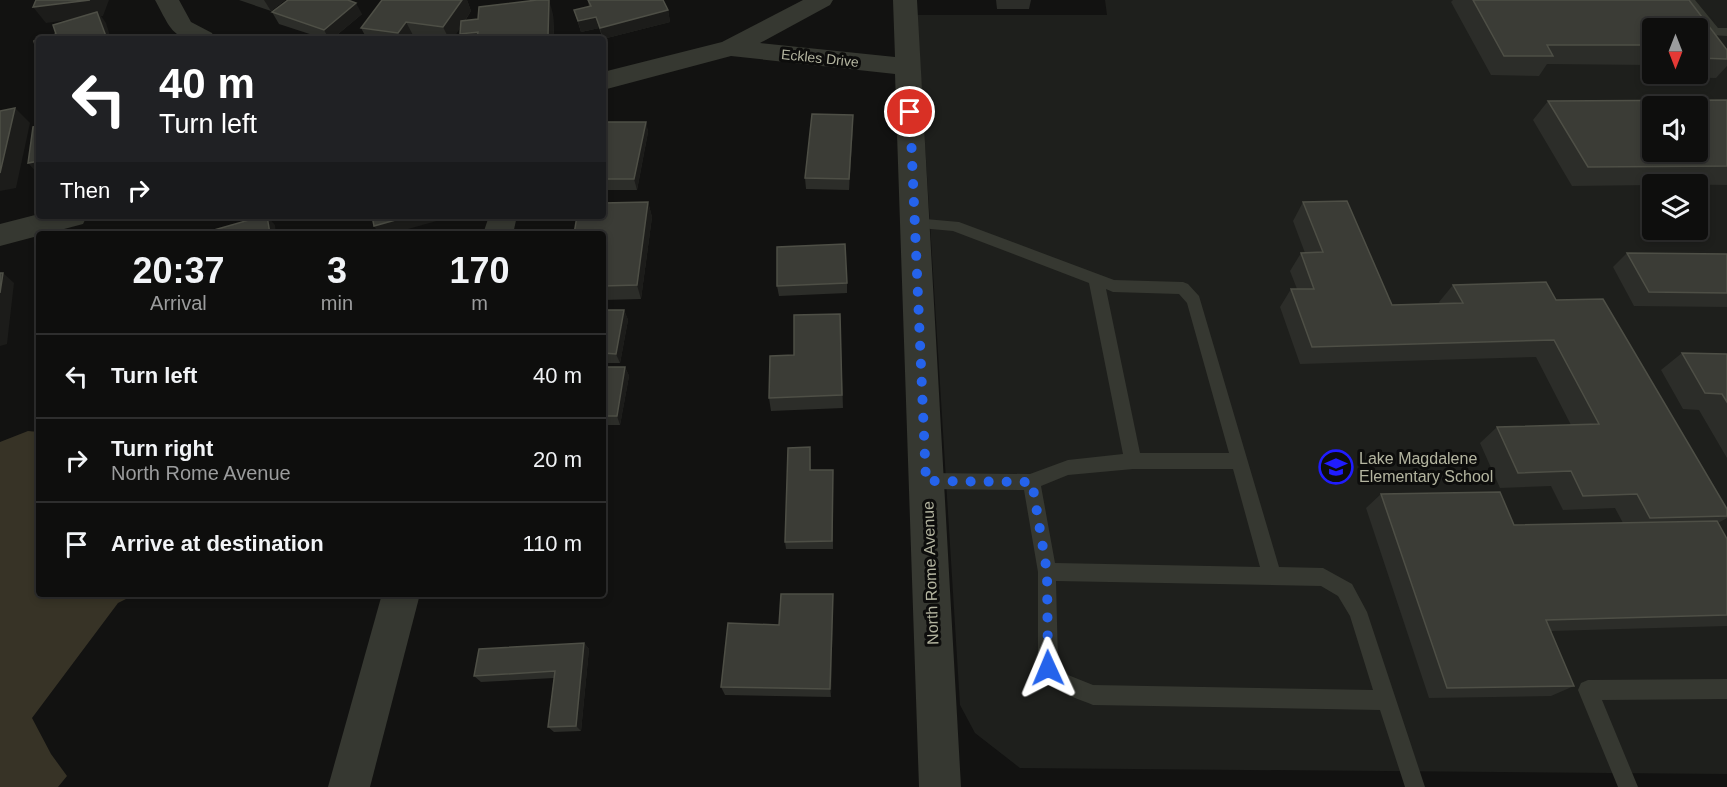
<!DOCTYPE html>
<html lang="en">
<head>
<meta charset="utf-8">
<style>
	:root { --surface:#0e0e0d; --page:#171716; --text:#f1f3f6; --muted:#9b9c9d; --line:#2e2e2e }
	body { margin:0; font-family:Helvetica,sans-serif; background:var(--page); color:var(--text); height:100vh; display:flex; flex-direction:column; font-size:22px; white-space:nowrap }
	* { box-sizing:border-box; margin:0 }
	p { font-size:20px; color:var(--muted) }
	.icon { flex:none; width:33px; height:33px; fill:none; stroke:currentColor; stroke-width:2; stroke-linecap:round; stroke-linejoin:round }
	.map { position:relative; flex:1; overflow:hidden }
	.drawer { position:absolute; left:36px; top:231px; width:570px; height:366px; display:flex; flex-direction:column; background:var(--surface); border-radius:6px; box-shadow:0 3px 9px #0003,0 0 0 2px var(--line) }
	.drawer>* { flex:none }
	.hud { position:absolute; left:36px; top:36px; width:570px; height:183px; border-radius:6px; box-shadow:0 3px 9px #0003,0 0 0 2px var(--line); background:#202124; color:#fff; overflow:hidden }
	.needle { width:39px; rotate:180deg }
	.controls { position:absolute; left:1642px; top:18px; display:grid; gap:12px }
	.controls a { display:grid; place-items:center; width:66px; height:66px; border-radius:6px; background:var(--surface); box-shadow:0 3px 9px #0003,0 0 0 2px var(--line); font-size:30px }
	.pin { position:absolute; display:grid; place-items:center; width:51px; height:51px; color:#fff; margin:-26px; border:3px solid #fff; border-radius:50%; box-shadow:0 2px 6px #0007 }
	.me { position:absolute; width:66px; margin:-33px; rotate:359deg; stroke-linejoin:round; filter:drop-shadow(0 0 4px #0008) }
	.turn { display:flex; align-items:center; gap:21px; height:126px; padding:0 24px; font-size:27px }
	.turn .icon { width:78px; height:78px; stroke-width:2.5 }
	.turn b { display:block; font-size:42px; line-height:51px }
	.then { display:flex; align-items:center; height:57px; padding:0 24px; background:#0003; gap:12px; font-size:22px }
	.eta { display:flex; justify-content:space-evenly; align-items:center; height:102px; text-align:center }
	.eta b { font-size:36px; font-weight:600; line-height:42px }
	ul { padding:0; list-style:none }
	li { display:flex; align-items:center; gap:18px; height:84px; padding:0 24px; border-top:2px solid var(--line) }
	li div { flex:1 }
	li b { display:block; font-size:22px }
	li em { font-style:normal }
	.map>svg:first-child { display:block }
	.built { fill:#1e1f1c; fill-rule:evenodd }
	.water { fill:#373326 }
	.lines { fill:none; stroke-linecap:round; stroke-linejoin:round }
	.service { fill:#363831; fill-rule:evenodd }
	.minor { fill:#363831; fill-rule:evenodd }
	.wall { fill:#2c2d29 }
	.shaded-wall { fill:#1c1c1a }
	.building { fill:#3b3c36; stroke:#4e4f46; stroke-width:1.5; fill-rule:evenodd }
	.route { stroke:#2563eb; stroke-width:10; stroke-dasharray:0 18 }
	.labels { text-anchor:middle; stroke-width:6; stroke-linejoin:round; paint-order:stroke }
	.far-street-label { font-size:14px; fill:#b4b5a0; stroke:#0d0d0c }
	.poi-label { font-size:16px; fill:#b4b5a0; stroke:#0d0d0c; text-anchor:start }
	.street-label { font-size:16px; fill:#b4b5a0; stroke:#0d0d0c }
</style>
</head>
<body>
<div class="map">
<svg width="1727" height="787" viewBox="0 0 1727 787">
	<rect width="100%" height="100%" fill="#121211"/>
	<path class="built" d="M1105,0h622v774l-707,-6 -45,-35 -15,-28 -43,-690h190zM1653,28h45v46h-45zM1653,106h45v46h-45zM1653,184h45v46h-45z"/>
	<path class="water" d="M28,431l11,1v162h97l-18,9 -86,115 19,36 16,22 -9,11h-58v-345z"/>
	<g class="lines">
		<g class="service">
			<path d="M1683,0h12l23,28h9v8l-16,-1z"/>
			<path d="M914,218l45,4 155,58 69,2 5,2 11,12 80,271 44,1 29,16 15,28 58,175h-20l-25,-77 -287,-5c-21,-9 -45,-14 -55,-37v-96l-14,-82 -98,-1 -6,-2 -3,-6 3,-6 6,-2 104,1 38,-14 55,-6 -34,-171 -136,-52 -44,-4 -2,-4 2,-4zM1106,289l7,3 66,2 8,9 42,150h-89zM1133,469h100l27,98 -205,-4 -14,-77 27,-11zM1056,581l265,5 17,10 12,20 23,74 -280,-5 -25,-10 -10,-11z"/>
			<path d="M1727,679v20l-125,1 36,87h-20l-40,-97 3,-7 7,-3z"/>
		</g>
		<g class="minor">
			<path d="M155,0h24l12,22 21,11 3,6c-43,0 -40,-2 -60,-39z"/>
			<path d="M803,0h30l-3,5 -70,38 135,14 -2,-57h24l44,787h-42l-24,-713 -164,-18 -128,34v-18l119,-30z"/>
			<path d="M39,214v2h48l-4,8 -83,22v-22z"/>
			<path d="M489,216h28l-4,18h-30z"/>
			<path d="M382,594h38l-50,193h-42z"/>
		</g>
	</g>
	<g class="wall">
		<path d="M239,0h46l-14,11z"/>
		<path d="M382,0h85l4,11 -6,10 88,-7 1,25h-92l-2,-5v-7l-7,12h-28l-11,-2 -2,2h-45l-6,-11z"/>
		<path d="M588,0h75l5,10 2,12 -67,17 -4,-11 -18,4 -7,-22 15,-3z"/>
		<path d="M996,0h35l-2,9h-32z"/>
		<path d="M1453,0h236l38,50v16l-11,12 -57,-1 -2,-3h41v-46h-45v40l-3,-3 -103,-1 -8,12 -48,-1 -40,-73z"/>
		<path d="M272,12l90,2 -30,25h-7l-46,-15z"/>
		<path d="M1727,100v85l-74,-1v1l-81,1 -39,-66 15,-19z"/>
		<path d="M603,122h43l2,10 -11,58h-34z"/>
		<path d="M853,126l-4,64 -43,-1 -1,-11z"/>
		<path d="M648,202l4,15 -11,82 -38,1v-66z"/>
		<path d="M1303,202l89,103 48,-1 -1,-2 14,-17 103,15 171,209v9l-9,5 9,16v87l-176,5 23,55 -23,10 -122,2 -63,-190 15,-14 133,31 109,-2 -8,-15 -52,2 -12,-24 -51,2 -20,-45 17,-16 74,-2 -35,-68 -236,7 -20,-57 11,-18h6l-7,-18 11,-18h4l-12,-32z"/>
		<path d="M1627,253l100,1v53l-93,-1 -21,-39z"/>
		<path d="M847,283v10l-68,3 -2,-10z"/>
		<path d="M603,310h21l4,10 -8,43h-17z"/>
		<path d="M840,314l3,94 -72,3 -2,-13 25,-43z"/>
		<path d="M1682,353l45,1v104l-28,-48 -16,-1 -22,-39z"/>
		<path d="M603,367h22l4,9 -9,49h-17z"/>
		<path d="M810,447l1,23 22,8v71h-47l-1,-7z"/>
		<path d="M833,604l-2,93 -106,-2 -4,-8 58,-62z"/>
		<path d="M584,643l5,6 -8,82 -27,1 -6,-5 6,-49 -73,4 -7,-6z"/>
	</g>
	<g class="shaded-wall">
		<path d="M90,0h19l-6,16h-2l5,7 5,16h-4l-8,-23 -53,7 -13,-16z"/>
		<path d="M264,0h21l-14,11z"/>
		<path d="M462,0h5l4,11 -18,28h-4l-6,-12z"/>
		<path d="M549,0l4,14 1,25h-5l-1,-3z"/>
		<path d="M356,3l6,11 -30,25h-3l-5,-9z"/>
		<path d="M668,10l2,12 -67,17 -3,-11z"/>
		<path d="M596,17l3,11 -18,4 -3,-11z"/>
		<path d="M406,22l8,15 -2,2h-11l-3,-6z"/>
		<path d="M15,108l15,15 -14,65 -16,3v-18z"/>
		<path d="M853,115v11l-4,64v-11z"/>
		<path d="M646,122l2,10 -11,58 -3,-11z"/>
		<path d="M39,161v13h-1l-10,-11z"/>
		<path d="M648,202l4,15 -11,82 -4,-14z"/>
		<path d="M267,216l8,9 1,9h-6z"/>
		<path d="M410,216h33l1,3 -54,15h-11l-5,-8z"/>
		<path d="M3,273l11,10 -7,61 -7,2v-53z"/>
		<path d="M624,310l4,10 -8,43 -4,-9z"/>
		<path d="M625,367l4,9 -9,49 -3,-9z"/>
		<path d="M833,594v10l-2,93 -1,-8z"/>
		<path d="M584,643l5,6 -8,82 -5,-5z"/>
	</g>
	<g class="building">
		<path d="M36,0h54l-57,7z"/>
		<path d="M288,0h60l8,3 -32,27 -52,-18z"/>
		<path d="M382,0h80l-19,27 -37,-5 -8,11 -37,-5z"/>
		<path d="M537,0h12l-1,36 -25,3h-46l1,-7 -18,2 1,-13 17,-2 1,-12z"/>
		<path d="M588,0h75l5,10 -68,18 -4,-11 -18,4 -4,-11 17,-4z"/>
		<path d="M1473,0h216l38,50v9l-29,-1v-30h-45v17h-106l6,11h-49z"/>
		<path d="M97,12l10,27h-66l15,-5 -3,-9z"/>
		<path d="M39,39v22l-5,-20z"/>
		<path d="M1727,100v66l-139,1 -40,-66zM1653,106h45v46h-45z"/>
		<path d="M15,108l-15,65v-62z"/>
		<path d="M812,114l41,1 -4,64 -44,-1z"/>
		<path d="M603,122h43l-12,57h-31z"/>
		<path d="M39,126v35l-11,2 5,-36z"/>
		<path d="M1347,201l45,104 71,-2 -10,-18 93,-3 10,18 47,-1 124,210v7l-77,2 -13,-24 -54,2 -12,-25 -53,2 -21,-46 102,-3 -45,-84 -242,7 -21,-58h23l-13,-36 22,-1 -20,-50z"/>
		<path d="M648,202l-11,83 -34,1v-52h-29l3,-18h26v-13z"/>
		<path d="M263,216h4l3,18h-70z"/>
		<path d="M372,216h38l-36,10z"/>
		<path d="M134,231l1,3h-12z"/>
		<path d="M845,244l2,39 -70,3v-39z"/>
		<path d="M1627,253l100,1v39l-78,-1z"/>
		<path d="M0,273h3l-3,20z"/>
		<path d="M603,310h21l-8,44 -13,-1z"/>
		<path d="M840,314l2,81 -73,3 1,-42 24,-1v-40z"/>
		<path d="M1682,353l45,1v48l-5,-8 -17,-1z"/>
		<path d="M603,367h22l-8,49h-14z"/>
		<path d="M810,447v23h23l-1,71 -47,1 3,-94z"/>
		<path d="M1500,492l14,33 203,-4 10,18v76l-181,5 28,66 -127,2 -66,-194z"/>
		<path d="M781,594h52l-3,95 -109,-2 7,-64 51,2z"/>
		<path d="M584,643l-8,83 -28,1 7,-56 -81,5 5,-27z"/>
	</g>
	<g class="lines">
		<path class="route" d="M910,112l16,369 106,1 15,90 1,96"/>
	</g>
	<defs>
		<symbol id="school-ring" viewBox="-11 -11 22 22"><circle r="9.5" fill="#0d0d0c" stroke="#201cff" stroke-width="1.5"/><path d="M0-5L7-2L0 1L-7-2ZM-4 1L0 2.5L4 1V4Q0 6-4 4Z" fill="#201cff"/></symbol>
	</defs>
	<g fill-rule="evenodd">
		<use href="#school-ring" x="1317" y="448" width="38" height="38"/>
	</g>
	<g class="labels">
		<g class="far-street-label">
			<text transform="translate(820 58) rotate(6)" y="5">Eckles Drive</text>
		</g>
		<g class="poi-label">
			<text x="1359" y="464">Lake Magdalene<tspan x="1359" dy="18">Elementary School</tspan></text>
		</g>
		<g class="street-label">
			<text transform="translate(930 573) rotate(-92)" y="6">North Rome Avenue</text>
		</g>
	</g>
</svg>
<div class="controls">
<a><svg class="needle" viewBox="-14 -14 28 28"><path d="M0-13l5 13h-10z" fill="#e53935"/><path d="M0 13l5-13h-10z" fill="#9b9c9d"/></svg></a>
<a><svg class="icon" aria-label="sound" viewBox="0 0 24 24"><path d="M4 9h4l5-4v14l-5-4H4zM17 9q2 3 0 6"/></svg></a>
<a><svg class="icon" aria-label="layers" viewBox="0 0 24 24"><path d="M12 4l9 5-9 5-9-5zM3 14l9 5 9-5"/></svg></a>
</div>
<div class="pin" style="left:910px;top:112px;background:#d93025"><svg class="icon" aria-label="arrive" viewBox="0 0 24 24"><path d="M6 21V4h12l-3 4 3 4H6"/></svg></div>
<svg class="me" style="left:1048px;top:668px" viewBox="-20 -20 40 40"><path d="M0-17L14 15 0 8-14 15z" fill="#2563eb" stroke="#fff" stroke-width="4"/></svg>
<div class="hud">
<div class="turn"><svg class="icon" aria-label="left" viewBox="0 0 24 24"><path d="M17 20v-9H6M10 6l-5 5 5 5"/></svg><div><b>40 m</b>Turn left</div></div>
<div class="then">Then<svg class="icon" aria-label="right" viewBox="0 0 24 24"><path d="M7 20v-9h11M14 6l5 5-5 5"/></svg></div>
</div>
<section class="drawer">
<div class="eta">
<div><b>20:37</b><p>Arrival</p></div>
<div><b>3</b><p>min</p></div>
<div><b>170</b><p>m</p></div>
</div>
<ul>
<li><svg class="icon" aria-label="left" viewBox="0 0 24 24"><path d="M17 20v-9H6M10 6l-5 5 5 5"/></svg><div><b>Turn left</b></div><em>40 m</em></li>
<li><svg class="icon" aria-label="right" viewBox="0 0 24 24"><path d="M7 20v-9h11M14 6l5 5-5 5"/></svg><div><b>Turn right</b><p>North Rome Avenue</p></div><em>20 m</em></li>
<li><svg class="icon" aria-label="arrive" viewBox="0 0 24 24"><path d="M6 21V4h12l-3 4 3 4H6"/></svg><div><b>Arrive at destination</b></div><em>110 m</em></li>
</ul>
</section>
</div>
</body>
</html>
